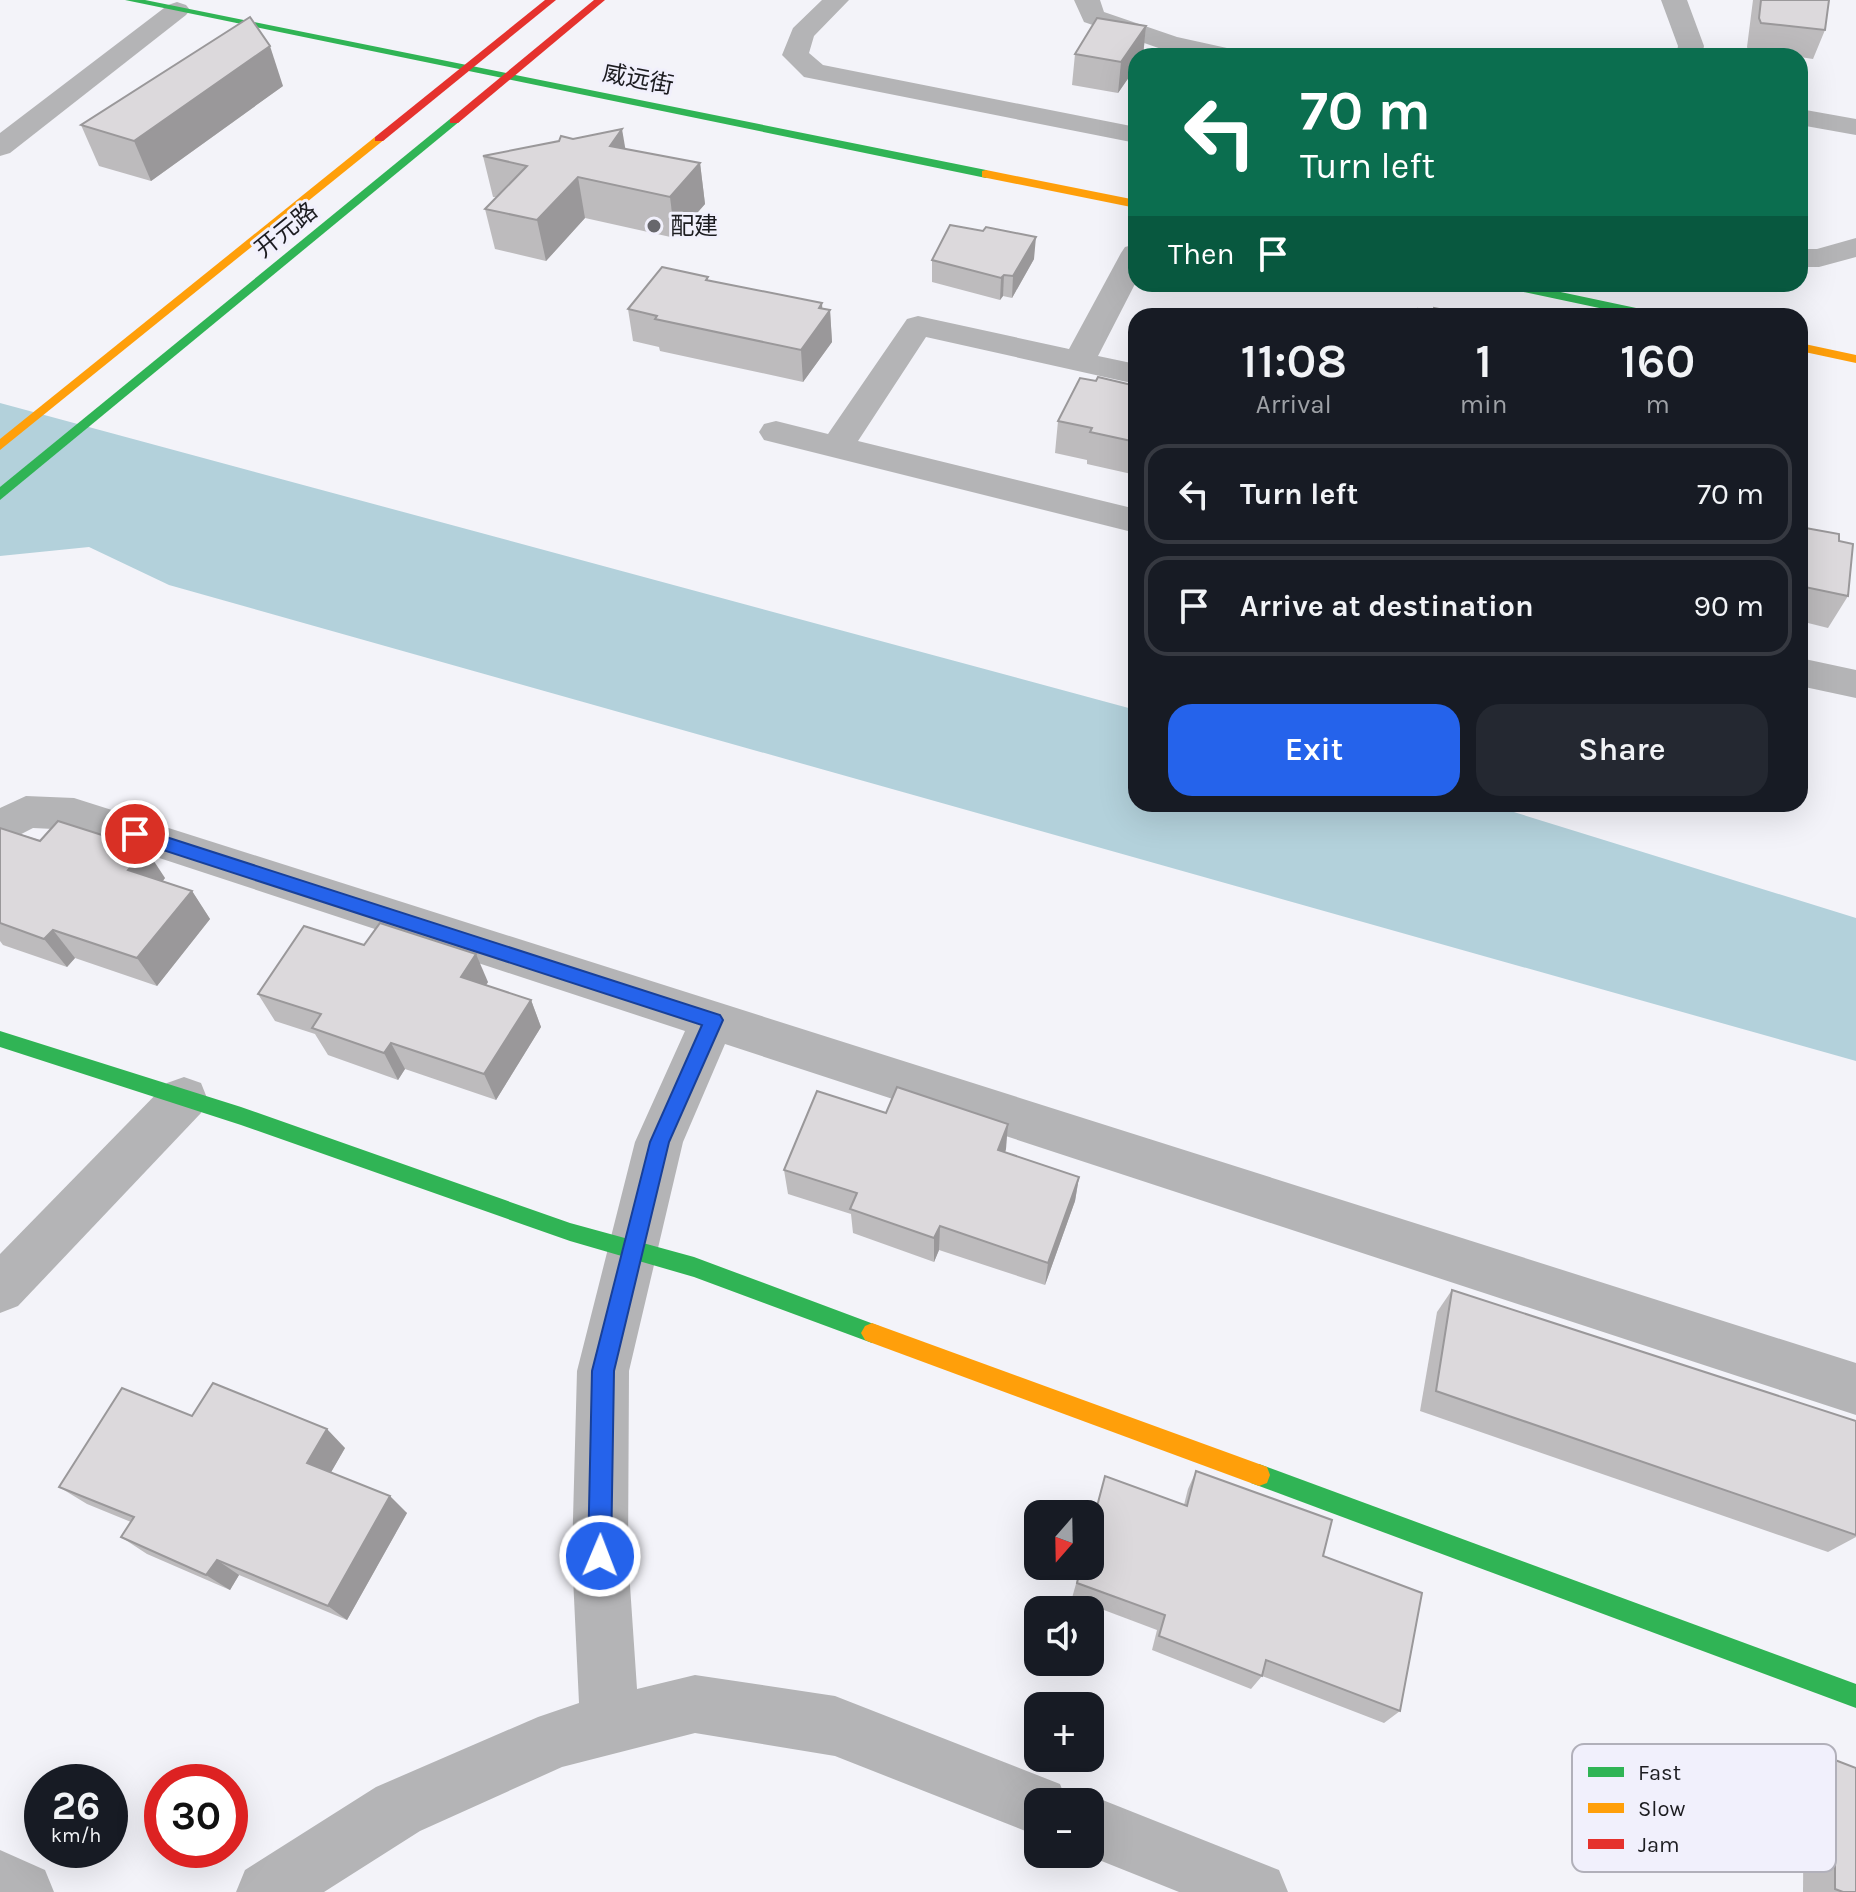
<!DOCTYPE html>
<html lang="en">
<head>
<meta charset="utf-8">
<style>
	:root { --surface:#171b24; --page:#242831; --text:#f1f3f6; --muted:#9ea1a6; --line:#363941; --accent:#2563eb }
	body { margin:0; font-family:Karla,"Noto Sans SC",sans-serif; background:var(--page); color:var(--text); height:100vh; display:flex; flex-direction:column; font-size:30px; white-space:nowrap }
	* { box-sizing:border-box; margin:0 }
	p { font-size:26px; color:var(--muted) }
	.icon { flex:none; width:44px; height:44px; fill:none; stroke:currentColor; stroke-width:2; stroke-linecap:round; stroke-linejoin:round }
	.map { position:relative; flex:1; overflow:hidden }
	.drawer { position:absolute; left:1128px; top:308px; width:680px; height:504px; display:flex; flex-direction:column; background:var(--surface); border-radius:24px; box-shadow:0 8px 32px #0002 }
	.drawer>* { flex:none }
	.hud { position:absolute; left:1128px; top:48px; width:680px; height:244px; border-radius:24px; box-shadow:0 8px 32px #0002; background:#0b6e4f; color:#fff; overflow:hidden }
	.needle { width:52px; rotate:200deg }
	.controls { position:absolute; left:1024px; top:1500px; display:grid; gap:16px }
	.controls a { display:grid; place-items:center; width:80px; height:80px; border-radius:16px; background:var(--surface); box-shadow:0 8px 32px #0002; font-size:40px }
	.speed { position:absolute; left:24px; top:1764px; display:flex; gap:16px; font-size:40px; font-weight:700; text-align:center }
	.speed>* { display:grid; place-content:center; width:104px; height:104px; border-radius:50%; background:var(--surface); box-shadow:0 8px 32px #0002; line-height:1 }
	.speed small { font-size:20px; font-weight:400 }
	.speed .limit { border:12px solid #d22; background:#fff; color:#111 }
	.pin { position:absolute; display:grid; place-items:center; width:68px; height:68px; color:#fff; margin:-34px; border:4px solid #fff; border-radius:50%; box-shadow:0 2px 8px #0007 }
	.me { position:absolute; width:88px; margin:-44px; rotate:1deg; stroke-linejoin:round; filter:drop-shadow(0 0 6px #0008) }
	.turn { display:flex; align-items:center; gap:28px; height:168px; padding:0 40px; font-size:36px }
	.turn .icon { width:104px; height:104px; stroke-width:2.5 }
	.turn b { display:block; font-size:56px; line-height:68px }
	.then { display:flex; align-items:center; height:76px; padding:0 40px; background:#0003; gap:16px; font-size:30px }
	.eta { display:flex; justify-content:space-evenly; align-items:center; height:136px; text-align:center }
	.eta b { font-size:48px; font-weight:600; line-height:56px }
	.action { display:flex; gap:16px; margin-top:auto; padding:16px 40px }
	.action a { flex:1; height:92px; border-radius:24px; background:var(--accent); color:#fff; font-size:32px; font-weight:600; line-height:92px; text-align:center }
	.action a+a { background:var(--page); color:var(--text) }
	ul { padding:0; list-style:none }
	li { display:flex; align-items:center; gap:24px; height:100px; margin:0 16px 12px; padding:0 24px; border:4px solid var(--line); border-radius:24px }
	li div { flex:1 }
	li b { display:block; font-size:30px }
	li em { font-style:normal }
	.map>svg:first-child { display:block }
	.water { fill:#b3d1db }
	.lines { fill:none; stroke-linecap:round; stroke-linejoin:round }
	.street { fill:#b4b4b6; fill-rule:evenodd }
	.fast { fill:#30b455; fill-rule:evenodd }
	.slow { fill:#ff9f0a; fill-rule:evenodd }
	.jam { fill:#e5322d; fill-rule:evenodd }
	.wall { fill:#bdbbbd }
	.shaded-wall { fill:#9a989a }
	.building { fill:#dcd9dc; stroke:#9a989a; stroke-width:2 }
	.route { fill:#2563eb; stroke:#184099; stroke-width:2 }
	.poi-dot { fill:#67676c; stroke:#f1f0fc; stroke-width:3 }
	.labels { text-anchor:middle; stroke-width:6; stroke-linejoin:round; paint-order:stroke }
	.far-street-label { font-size:24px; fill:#1c1c20; stroke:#f1f0fc }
	.far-poi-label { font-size:24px; fill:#1c1c20; stroke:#f1f0fc; text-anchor:start }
	.key { fill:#f1f0fc; stroke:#b1b0ba; stroke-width:2 }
	.key-label { font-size:22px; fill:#1c1c20 }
</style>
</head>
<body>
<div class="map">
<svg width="1856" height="1892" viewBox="0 0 1856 1892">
	<rect width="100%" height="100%" fill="#f3f3f9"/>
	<path class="water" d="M0,403l1136,307v94h352l368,114v143l-1687,-476 -80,-38 -89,9z"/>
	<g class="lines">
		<g class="street">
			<path d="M822,0h27l-35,36 -5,17 14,12 313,62v16l-332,-66 -22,-22 11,-27z"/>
			<path d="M1074,0h26l4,12 73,25 59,13 4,6h-51l-19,-4 -86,-30z"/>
			<path d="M1661,0h26l17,46 -2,10h-26l2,-10z"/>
			<path d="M177,2l9,3 4,5 -4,5 -176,138 -10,3v-23l168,-128z"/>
			<path d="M1800,109l56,10v16l-56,-10z"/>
			<path d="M1856,238v19l-37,10h-19v-18h17z"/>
			<path d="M1136,244v38l-38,74 38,8v20l-210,-47 -68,104 278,68v24l-372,-93 -5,-8 5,-8 12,-3 52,13 79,-115 11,-3 151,33 52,-96 4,-6z"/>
			<path d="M1800,658l56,12v28l-56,-12z"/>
			<path d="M26,796l48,2 1782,565v52l-1131,-371 -42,98 -54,229 -1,185 9,133 58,-14 140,21 225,88 7,18h-29v34l-203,-80 -140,-23 -133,34 -142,64 -96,61h-88l9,-22 131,-83 162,-70 41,-14 -7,-147 5,-185 58,-229 50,-111 -611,-201 -41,-2 -33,17v-37z"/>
			<path d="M184,1077l17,6 6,15 -6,15 -183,193 -18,7v-59l167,-171z"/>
			<path d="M1090,1795l189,75 9,22h-109l-95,-38h6v-52h-16z"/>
			<path d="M0,1850l45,20 9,22h-54z"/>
		</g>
		<g class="fast">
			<path d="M125,0h20l841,170 6,4 -6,4z"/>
			<path d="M450,119l10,2 -460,379v-13z"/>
			<path d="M1499,284h24l132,28 6,4h-24l-132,-28z"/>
			<path d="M0,1031l241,76 329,116 124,34 185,69 4,7 -4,7 -7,3 -178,-66 -124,-36 -329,-116 -241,-78z"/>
			<path d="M1259,1464l597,220v24l-597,-222 -8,-3 -3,-8 3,-8z"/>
		</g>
		<g class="slow">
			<path d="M375,137l10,2 -385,311v-11z"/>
			<path d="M986,170l150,30v8l-154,-31v-6z"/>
			<path d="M1800,343l56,12v8l-56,-12z"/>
			<path d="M872,1323l387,141 8,3 3,8 -3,8 -8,3 -387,-143 -7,-3 -4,-7 4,-7z"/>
		</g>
		<g class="jam">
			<path d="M545,0h11l-173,141h-8v-4z"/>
			<path d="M594,0h11l-147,123h-8v-4z"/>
		</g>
	</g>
	<g class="wall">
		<path d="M1753,0h76l-4,30 -12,29 -13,-2v-1h-12l-39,-4 -2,-5z"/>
		<path d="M1146,26l-3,30h-7v11l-18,26 -46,-8 3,-31z"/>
		<path d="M283,86l-132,95 -52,-15 -18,-41z"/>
		<path d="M625,149l75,14 5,41 -30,34 -90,-20 -39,43 -51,-12 -10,-40 11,-12h-3l-10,-41z"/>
		<path d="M1034,259l-22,39 -9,-2 -3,4 -68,-18v-22z"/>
		<path d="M708,277v3l122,30 2,32 -29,40 -143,-31 -1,-4 -26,-6 -5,-32z"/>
		<path d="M1136,386v89l-49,-11v-4l-32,-7 3,-32z"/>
		<path d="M1800,527l39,14 9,55 -20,32 -28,-7z"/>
		<path d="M0,828l165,50 -2,3 29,10 18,28 -53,67 -82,-28 -8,9 -64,-22 -3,-4z"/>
		<path d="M364,945l124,37 -2,3 45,15 10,27 -45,73 -91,-31 -7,11 -70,-25 -13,-21 -40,-13 -17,-27z"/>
		<path d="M886,1113l120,36 -1,4 74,24 -4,24 -30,84 -106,-35 -5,12 -81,-29 -2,-19 -63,-20 -4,-24z"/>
		<path d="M1452,1290l404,131v116l-28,15 -408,-141 17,-99z"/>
		<path d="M192,1416l153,32 -14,24 76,41 -60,107 -108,-45 -9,15 -83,-36 -26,-17 10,-15 -44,-18 -28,-17z"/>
		<path d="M1196,1471l127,85 77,155 -16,12 -122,-47 -11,13 -99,-39 5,-20 -85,-32 9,-32h9v-36l15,-54 79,29 4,-16z"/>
		<path d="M1835,1760l21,132h-53l1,-122z"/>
	</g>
	<g class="shaded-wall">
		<path d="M1146,26l-3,30h-7v11l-18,26 3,-31z"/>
		<path d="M270,46l13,40 -132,95 -17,-40z"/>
		<path d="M622,129l7,41 -12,16 -7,-40z"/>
		<path d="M700,163l5,41 -30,34 -5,-41z"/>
		<path d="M578,177l7,41 -39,43 -9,-41z"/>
		<path d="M1036,237l-2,22 -22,39 1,-22z"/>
		<path d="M1004,275l-1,21 -3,4 1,-22z"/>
		<path d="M822,303l1,17 7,-10 2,32 -29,40 -2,-32z"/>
		<path d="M146,849l19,29 -17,21 -20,-29z"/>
		<path d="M192,891l18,28 -53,67 -20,-28z"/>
		<path d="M53,930l22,28 -8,9 -23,-28z"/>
		<path d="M476,954l12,28 -15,23 -12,-28z"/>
		<path d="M531,1000l10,27 -45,73 -12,-26z"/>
		<path d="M391,1043l14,26 -7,11 -14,-27z"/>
		<path d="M1008,1124l-2,25 -10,26 2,-25z"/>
		<path d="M1079,1177l-4,24 -30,84 3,-22z"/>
		<path d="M940,1226l-1,24 -5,12v-24z"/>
		<path d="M327,1429l18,19 -19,33 -19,-18z"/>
		<path d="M390,1496l17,17 -60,107 -19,-14z"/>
		<path d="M217,1560l22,15 -9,15 -24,-15z"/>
	</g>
	<g class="building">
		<path d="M1761,0h68l-4,30 -64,-7 -2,-5z"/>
		<path d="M250,17l20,29 -136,95 -53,-16z"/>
		<path d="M1097,18l49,8 -25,36 -46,-8z"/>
		<path d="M622,129l-12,17 90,17 -30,34 -92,-20 -41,43 -52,-11 42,-43 -44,-10 76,-15 2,-5 12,3z"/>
		<path d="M950,225l33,6 3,-4 50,10 -23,39 -9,-1 -3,3 -69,-18z"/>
		<path d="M662,267l46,10 -2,3 116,23 -3,5 11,2 -29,40 -146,-31 2,-3 -29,-7z"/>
		<path d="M1434,308l41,8h-60l3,-7 15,3z"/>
		<path d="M1098,377l38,9v56l-46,-10 2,-4 -34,-7 22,-43 16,3z"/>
		<path d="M1800,527l39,7v7l14,3 -5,52 -48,-10z"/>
		<path d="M58,821l88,28 -18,21 64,21 -55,67 -84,-28 -9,9 -44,-16v-95l40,13z"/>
		<path d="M380,923l96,31 -15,23 70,23 -47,74 -93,-31 -7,10 -72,-25 9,-14 -63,-20 46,-68 60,19z"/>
		<path d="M897,1087l111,37 -10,26 81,27 -31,86 -108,-37 -6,12 -84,-29 7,-16 -73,-23 33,-79 69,22z"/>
		<path d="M1452,1290l404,131v114l-420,-144z"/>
		<path d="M213,1383l114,46 -20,34 83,33 -62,110 -111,-46 -11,15 -85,-38 13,-20 -75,-30 63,-99 70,28z"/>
		<path d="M1196,1471l136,49 -9,36 99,37 -22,118 -134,-51 -4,16 -103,-40 6,-21 -88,-32 4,-17h9v-33l15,-57 82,30z"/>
		<path d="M1835,1760l21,8v124h-13l-8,-3z"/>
	</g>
	<path class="route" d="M135,827l585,188 3,5 -54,122 -55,229 -3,185 -3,8 -8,3 -8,-3 -4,-8 4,-185 58,-229 52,-117 -573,-186 -3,-5z"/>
	<circle class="poi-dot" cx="654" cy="226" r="8"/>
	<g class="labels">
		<g class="far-street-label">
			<text transform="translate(638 79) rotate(11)" y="8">威远街</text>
			<text transform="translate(286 230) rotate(-39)" y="8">开元路</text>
		</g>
		<g class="far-poi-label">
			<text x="670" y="234">配建</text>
		</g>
	</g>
	<rect x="1572" y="1744" width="264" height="128" rx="12" class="key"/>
	<rect x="1588" y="1767" width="36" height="10" fill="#30b455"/>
	<rect x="1588" y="1803" width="36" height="10" fill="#ff9f0a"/>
	<rect x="1588" y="1839" width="36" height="10" fill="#e5322d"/>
	<g class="key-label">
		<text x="1638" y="1780">Fast</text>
		<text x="1638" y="1816">Slow</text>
		<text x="1638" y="1852">Jam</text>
	</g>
</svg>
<div class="controls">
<a><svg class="needle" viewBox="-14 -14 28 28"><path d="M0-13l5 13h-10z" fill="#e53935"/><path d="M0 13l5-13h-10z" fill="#9ea1a6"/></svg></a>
<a><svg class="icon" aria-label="sound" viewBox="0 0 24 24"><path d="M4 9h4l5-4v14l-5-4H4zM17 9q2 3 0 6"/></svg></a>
<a>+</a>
<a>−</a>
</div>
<div class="speed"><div>26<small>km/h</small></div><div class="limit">30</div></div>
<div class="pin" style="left:135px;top:834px;background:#d93025"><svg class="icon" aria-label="arrive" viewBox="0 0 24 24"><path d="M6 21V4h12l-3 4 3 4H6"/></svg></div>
<svg class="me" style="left:600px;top:1556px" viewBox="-20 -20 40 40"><circle r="17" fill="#2563eb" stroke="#fff" stroke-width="3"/><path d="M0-11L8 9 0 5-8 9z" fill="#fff"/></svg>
<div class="hud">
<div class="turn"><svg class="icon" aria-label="left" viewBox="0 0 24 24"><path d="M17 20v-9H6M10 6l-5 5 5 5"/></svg><div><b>70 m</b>Turn left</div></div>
<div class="then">Then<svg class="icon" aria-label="arrive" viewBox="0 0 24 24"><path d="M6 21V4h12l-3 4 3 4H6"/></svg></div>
</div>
<section class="drawer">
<div class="eta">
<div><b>11:08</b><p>Arrival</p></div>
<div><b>1</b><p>min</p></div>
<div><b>160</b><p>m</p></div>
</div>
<ul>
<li><svg class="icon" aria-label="left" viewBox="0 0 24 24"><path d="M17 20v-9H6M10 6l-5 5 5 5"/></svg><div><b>Turn left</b></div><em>70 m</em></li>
<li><svg class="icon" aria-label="arrive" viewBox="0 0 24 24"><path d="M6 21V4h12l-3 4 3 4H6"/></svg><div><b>Arrive at destination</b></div><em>90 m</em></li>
</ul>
<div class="action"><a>Exit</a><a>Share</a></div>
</section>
</div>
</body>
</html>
